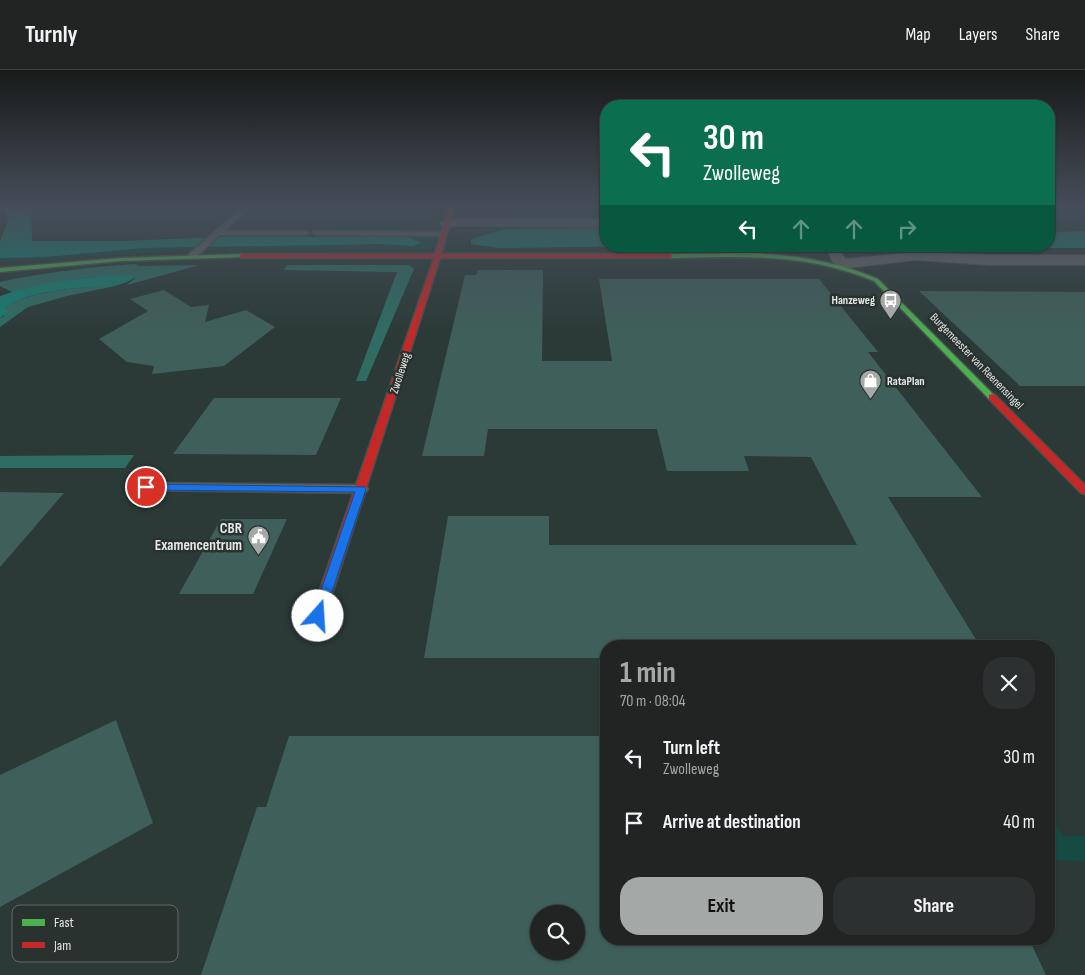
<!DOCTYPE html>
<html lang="en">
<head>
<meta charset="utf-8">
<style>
	:root { --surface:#212423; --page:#2d3030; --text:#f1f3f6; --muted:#a2a4a6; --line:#3e4141; --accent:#a4a8a7 }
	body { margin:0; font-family:"Sofia Sans Condensed",sans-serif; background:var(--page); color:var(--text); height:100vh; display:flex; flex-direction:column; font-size:19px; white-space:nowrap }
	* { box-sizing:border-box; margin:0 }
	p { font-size:16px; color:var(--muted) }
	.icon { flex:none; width:28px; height:28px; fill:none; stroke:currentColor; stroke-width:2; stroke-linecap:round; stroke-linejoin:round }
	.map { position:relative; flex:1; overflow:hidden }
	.drawer { position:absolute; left:600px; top:570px; width:455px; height:305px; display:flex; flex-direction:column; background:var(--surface); border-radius:20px; box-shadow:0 1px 4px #0004,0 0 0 1px var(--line) }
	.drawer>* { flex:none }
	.banner { position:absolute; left:600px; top:30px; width:455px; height:152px; border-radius:20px; box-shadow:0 1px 4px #0004,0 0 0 1px var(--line); background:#0b6e4f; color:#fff; overflow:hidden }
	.buttons { position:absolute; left:530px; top:835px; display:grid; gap:10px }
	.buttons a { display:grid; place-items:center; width:55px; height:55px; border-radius:50%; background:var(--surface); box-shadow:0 1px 4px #0004,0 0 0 1px var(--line); font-size:25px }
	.pin { position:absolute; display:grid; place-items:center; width:42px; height:42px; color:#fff; margin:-21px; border:2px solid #fff; border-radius:50%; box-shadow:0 1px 5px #0007 }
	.me { position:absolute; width:55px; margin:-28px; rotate:19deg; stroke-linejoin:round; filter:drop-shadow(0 0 4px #0008) }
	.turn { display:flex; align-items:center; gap:18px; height:105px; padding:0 20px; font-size:22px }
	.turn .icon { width:65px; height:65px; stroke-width:2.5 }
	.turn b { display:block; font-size:35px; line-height:42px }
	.lanes { display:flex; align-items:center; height:48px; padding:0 20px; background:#0003; justify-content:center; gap:25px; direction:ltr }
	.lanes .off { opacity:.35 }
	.round { display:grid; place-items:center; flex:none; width:52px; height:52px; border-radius:20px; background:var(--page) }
	.overview { display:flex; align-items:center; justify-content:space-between; height:85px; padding:0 20px }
	h1 { font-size:30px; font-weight:700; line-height:38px; color:var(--accent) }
	.action { display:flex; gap:10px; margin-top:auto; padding:10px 20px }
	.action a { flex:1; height:58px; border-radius:20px; background:var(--accent); color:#111; font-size:20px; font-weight:700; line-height:58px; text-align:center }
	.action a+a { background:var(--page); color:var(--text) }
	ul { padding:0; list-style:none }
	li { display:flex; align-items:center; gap:15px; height:65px; padding:0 20px }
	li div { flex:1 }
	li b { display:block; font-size:19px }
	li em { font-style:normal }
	header { display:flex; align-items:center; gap:30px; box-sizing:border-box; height:70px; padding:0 25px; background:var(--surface); border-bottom:1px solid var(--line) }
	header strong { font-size:24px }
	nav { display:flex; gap:28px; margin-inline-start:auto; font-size:18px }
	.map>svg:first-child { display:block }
	.built { fill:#2b3a37; fill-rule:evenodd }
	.green { fill:#154b43 }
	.forest { fill:#2f6d63 }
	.water { fill:#148072 }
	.building { fill:#3f5f5a; fill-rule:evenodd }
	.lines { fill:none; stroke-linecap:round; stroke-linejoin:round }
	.lane-casing { stroke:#4a4f4e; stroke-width:3 }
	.street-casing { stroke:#4a4f4e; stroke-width:2 }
	.fast-casing { stroke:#4a4f4e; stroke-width:3 }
	.jam-casing { stroke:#4a4f4e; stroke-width:3 }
	.lane { fill:#656867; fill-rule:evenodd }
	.street { fill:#656867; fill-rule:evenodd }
	.fast { fill:#4caf50; fill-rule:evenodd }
	.jam { fill:#c62828; fill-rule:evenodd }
	.route { fill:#1a73e8; stroke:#114b97 }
	.labels { text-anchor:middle; stroke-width:5; stroke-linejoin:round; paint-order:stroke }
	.far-poi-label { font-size:12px; font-weight:bold; fill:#e4e9e8; stroke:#2a3230; text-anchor:end }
	.far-street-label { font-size:12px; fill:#e4e9e8; stroke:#2a3230 }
	.poi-label { font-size:15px; font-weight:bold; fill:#e4e9e8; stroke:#2a3230; text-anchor:end }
	.key { fill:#2a3230; stroke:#626967; stroke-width:1 }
	.key-label { font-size:14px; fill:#e4e9e8 }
</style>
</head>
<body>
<header>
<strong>Turnly</strong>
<nav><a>Map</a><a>Layers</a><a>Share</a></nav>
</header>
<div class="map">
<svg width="1085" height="905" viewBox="0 0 1085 905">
	<rect width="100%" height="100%" fill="#2c302f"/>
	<path class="built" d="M0,137h606v39h443v-39h36v768h-1085v-657l4,-2 8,-24 -12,-6v-44l6,-14v-18zM606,576h443v293h-443zM539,844h37v37h-37z"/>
	<g class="green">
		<path d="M227,166h200l10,2 -3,8 -6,3 -221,2 4,-4 172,-3 29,2 10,-3 -13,-6h-187z"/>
		<path d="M143,178h47l-3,2 -187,12v-4z"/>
		<path d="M1049,745h2l12,21h22v25l-32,-1 -4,-9z"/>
	</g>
	<g class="forest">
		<path d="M135,194l5,2 60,-1 -73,20 8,-7 -4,-3 -45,3 -74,14 -12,-6v-4c45,-10 89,-15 135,-18z"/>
		<path d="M287,195h122l5,4 -48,112h-10l41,-109 -113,-2z"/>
		<path d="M120,215l-53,11 -39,11 -28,20v-9l4,-2 -1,-8c31,-20 82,-20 117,-23z"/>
		<path d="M134,385l-9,13h-125v-12z"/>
	</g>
	<g class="water">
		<path d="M0,137h31l1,34h89l101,-4h187l13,6 -10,3 -29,-2 -240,4 -98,9 -45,1v-16l9,-24 -3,-2v-6z"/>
		<path d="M604,158l2,1v17h40l-147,2 -28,-4v-5l34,-10z"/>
		<path d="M1085,161v17h-179l-17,-2h160v-14z"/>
		<path d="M114,205h17l4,2c-14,12 -39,9 -56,11 -24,2 -55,6 -75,20l4,4 -8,6v-22c36,-13 76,-17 114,-21z"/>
	</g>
	<g class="building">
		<path d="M478,200h65l-1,91h70l-13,-82h220l59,73h-10l114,145h-94l92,149h-374v12h-182l24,-142h101v29h308l-46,-88 -67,-1 5,15h-82l-10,-42h-169l-4,27h-62l43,-181h11z"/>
		<path d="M164,220l27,17 18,-2 -4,17 41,-12 29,17 -51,39 -72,8 2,-8 -27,-4 -28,-23 49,-28 -18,-12z"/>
		<path d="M919,221l166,1v94h-65z"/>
		<path d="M214,328h127l-25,57 -143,-1z"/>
		<path d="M0,422l64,1 -64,74z"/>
		<path d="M221,449h66l-34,75h-74z"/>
		<path d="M116,650l37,103 -153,84v-132z"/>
		<path d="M289,666h317v203h423l17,36h-845l56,-168h9zM539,844h37v37h-37z"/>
	</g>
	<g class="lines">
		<defs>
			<g id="lane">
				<path d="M243,137h7l-25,24h80l4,2 -4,2h-85l-25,23h-6v-4z"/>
				<path d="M313,161l130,1 4,2 -4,2 -127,-1 -4,-2z"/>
				<path d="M146,413l215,2 5,1 2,3 -2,3 -5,1 -220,-3 -2,-3 2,-3z"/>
			</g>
			<g id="street">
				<path d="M447,149h159v8l-164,-1 -2,-3z"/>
				<path d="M825,176h14l6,13 71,-7 72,3h97v10h-97l-72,-5 -76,9 -5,-2z"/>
			</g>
			<g id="fast">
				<path d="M749,183c46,2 87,8 129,26l118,118 -1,2h-6l-115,-118c-70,-29 -131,-24 -204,-23l-3,-2 3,-2z"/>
				<path d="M242,184l2,1v2l-123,4 -121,11v-4l121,-10z"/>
			</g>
			<g id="jam">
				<path d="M449,137h6l-14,47h229l3,2 -3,2h-230l-115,358 -2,3h-10l-2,-3 123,-358h-192l-3,-2 3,-2h193z"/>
				<path d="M992,324l3,1 90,90v9l-4,-1 -92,-94v-4z"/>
			</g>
		</defs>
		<use href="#lane" class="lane-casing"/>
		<use href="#street" class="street-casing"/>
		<use href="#fast" class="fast-casing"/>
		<use href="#jam" class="jam-casing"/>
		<use href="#lane" class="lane"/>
		<use href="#street" class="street"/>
		<use href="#fast" class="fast"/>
		<use href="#jam" class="jam"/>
	</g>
	<linearGradient id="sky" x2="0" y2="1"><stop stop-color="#181a1a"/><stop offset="0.52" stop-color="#454e58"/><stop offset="1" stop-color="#454e58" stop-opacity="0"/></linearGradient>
	<rect width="1085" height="263" fill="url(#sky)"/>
	<path class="route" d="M142,414l223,3 1,2 -43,130h-10l-1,-3 43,-124 -209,-2 -4,-1 -2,-2z"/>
	<defs>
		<symbol id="bus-pin" viewBox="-11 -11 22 30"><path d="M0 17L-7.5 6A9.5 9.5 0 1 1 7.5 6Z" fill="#a4a8a7" stroke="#2a3230"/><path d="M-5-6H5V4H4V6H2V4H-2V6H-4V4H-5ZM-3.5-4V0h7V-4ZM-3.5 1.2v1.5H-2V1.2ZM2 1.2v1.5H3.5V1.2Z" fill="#fff"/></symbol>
		<symbol id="shop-pin" viewBox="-11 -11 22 30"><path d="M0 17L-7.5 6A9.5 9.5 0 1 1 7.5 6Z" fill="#a4a8a7" stroke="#2a3230"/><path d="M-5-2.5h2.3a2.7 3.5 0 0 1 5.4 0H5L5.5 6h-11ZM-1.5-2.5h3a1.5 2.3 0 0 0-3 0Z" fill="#fff"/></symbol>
		<symbol id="civic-pin" viewBox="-11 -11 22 30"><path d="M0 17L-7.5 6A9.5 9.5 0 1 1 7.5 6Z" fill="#a4a8a7" stroke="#2a3230"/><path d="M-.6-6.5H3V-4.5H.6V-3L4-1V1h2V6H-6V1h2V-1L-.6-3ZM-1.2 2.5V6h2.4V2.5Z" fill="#fff"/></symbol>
	</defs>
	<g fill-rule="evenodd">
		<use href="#bus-pin" x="878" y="218" width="25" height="34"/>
		<use href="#shop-pin" x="858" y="298" width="25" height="34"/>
		<use href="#civic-pin" x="246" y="454" width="25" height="34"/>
	</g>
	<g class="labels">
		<g class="far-poi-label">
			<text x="875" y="234">Hanzeweg</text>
			<text x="887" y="315" text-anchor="start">RataPlan</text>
		</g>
		<g class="far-street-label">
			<text transform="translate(977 291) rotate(46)" y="4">Burgemeester van Reenensingel</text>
			<text transform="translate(400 303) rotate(-72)" y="4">Zwolleweg</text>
		</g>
		<g class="poi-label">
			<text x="242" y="463">CBR<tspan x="242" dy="17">Examencentrum</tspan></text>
		</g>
	</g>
	<rect x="12" y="835" width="166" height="57" rx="8" class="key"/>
	<rect x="22" y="849" width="23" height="7" fill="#4caf50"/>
	<rect x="22" y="872" width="23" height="6" fill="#c62828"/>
	<g class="key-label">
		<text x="54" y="857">Fast</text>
		<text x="54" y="880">Jam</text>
	</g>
</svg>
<div class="buttons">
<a><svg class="icon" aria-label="search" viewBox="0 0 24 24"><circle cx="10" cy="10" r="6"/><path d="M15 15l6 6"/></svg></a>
</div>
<div class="pin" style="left:146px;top:417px;background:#d93025"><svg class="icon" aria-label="arrive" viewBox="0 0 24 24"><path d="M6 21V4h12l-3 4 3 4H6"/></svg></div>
<svg class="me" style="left:318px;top:546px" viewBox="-20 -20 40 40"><circle r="19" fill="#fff"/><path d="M0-13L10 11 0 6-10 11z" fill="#1a73e8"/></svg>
<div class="banner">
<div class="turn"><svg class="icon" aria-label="left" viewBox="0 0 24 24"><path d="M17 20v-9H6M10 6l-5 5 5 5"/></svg><div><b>30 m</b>Zwolleweg</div></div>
<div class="lanes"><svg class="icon" aria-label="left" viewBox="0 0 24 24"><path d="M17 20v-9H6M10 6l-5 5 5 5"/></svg><svg class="icon off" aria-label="ahead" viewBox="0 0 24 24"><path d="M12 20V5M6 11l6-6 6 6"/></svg><svg class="icon off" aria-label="ahead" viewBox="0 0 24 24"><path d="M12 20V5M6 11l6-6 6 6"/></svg><svg class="icon off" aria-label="right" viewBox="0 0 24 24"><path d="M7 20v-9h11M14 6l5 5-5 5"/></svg></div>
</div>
<section class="drawer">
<div class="overview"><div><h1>1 min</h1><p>70 m · 08:04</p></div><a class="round"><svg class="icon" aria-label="close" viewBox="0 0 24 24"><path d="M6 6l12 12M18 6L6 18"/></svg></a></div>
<ul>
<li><svg class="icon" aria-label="left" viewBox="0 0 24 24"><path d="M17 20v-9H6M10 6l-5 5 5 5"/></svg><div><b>Turn left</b><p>Zwolleweg</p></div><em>30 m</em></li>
<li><svg class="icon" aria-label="arrive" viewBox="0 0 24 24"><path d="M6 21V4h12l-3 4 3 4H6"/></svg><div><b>Arrive at destination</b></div><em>40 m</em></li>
</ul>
<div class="action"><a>Exit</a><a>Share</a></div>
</section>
</div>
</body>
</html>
